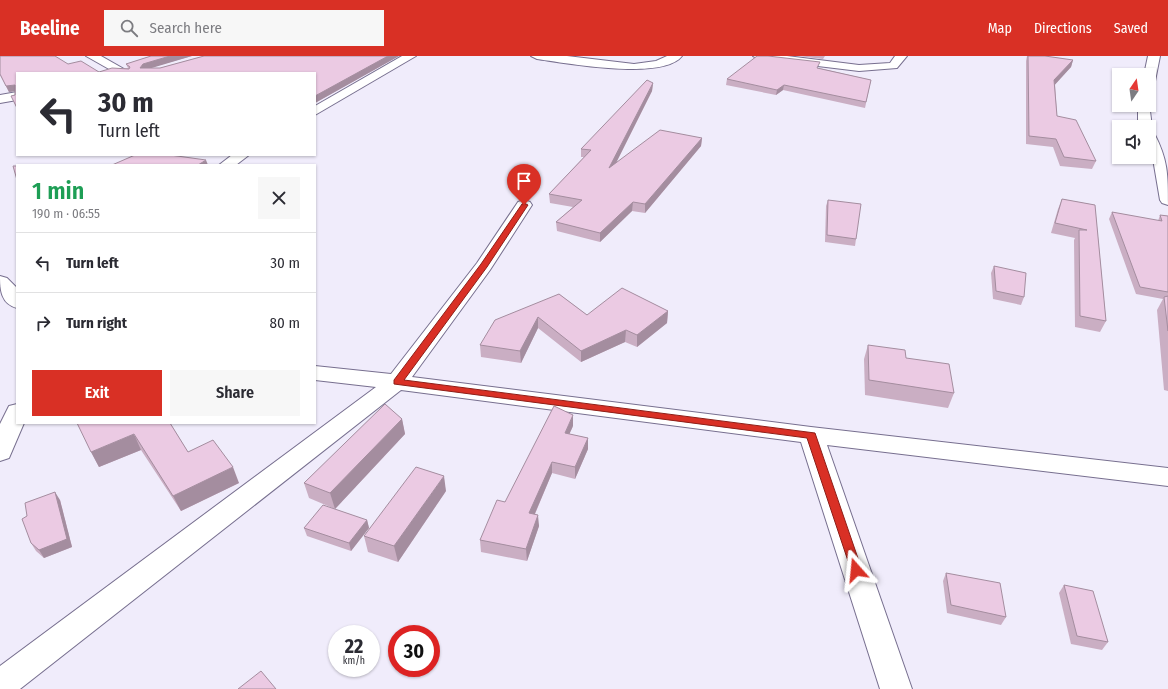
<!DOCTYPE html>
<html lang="en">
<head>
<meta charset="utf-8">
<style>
	:root { --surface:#fff; --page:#f7f7f7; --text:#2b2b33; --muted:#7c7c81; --line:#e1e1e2; --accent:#d93025 }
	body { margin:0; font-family:"Fira Sans Condensed",sans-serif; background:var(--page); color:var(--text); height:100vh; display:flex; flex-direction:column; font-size:15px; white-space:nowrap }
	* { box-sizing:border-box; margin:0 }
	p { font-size:13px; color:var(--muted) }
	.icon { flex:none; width:22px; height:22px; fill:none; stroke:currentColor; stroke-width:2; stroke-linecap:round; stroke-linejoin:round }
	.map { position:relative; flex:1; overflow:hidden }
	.drawer { position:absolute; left:16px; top:108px; width:300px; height:260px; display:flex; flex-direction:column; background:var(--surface); border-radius:0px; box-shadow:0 1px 3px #0004 }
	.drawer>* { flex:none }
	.top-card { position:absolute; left:16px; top:16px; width:300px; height:84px; border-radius:0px; box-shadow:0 1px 3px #0004; background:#fff; color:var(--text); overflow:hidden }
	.needle { width:26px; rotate:13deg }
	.tools { position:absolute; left:1112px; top:12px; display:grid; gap:8px }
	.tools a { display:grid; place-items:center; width:44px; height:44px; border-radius:0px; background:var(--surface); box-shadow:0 1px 3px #0004; font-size:20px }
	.speed { position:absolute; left:328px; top:569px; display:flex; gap:8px; font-size:20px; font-weight:700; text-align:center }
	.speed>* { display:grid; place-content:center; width:52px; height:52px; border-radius:50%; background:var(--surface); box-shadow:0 1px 3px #0004; line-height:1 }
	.speed small { font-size:10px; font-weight:400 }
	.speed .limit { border:6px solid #d22; background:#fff; color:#111 }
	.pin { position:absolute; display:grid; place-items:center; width:34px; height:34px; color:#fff; margin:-41px -17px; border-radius:50% 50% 50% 0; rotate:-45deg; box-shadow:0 0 4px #0007 }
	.pin .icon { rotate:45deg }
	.me { position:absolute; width:44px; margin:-22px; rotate:342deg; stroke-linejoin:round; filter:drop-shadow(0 0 3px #0008) }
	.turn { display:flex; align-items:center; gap:14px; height:84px; padding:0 16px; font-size:18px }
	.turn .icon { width:52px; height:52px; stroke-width:2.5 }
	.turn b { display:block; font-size:28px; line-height:34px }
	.round { display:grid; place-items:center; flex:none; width:42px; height:42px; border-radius:0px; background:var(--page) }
	.summary { display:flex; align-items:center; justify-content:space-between; height:68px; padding:0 16px }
	h1 { font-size:24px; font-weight:600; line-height:30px; color:#1e9e55 }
	.action { display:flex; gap:8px; margin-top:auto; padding:8px 16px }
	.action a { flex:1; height:46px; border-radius:0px; background:var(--accent); color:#fff; font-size:16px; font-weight:600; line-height:46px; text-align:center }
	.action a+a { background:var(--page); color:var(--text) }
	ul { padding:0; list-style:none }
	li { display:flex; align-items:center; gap:12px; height:60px; padding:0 16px; border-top:1px solid var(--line) }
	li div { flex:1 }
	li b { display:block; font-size:15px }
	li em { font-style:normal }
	header { display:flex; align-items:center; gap:24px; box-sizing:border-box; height:56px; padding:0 20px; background:var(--accent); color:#fff }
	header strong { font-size:19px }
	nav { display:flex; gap:22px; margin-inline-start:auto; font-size:14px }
	.search { width:280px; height:36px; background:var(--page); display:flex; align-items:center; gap:10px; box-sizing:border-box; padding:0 14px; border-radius:0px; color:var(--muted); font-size:15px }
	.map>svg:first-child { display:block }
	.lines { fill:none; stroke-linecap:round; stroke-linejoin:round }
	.minor-casing { stroke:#776f8f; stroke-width:2 }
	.minor { fill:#fff; fill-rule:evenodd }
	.wall { fill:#caaec3 }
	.shaded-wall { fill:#a48d9f }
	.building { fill:#ebcae3; stroke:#a48d9f }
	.route { fill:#d93025; stroke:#8d1f18 }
</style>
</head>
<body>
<header>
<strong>Beeline</strong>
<div class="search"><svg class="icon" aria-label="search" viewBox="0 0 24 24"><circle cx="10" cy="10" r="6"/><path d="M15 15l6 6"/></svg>Search here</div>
<nav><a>Map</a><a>Directions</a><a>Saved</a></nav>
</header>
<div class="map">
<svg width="1168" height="633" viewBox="0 0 1168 633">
	<rect width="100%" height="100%" fill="#f0ecfb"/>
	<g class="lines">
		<defs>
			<g id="minor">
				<path d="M86,0h15l30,17h-15z"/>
				<path d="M402,0h14l-101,59v-9z"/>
				<path d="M531,0h36l67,8 22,-3 11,-5h15c-19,25 -116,7 -145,3z"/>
				<path d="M753,0h34l72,9 31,-2 5,-7h12l-10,12 -38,3 -100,-12z"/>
				<path d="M1148,0h12l-5,25 -6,4v-10h-5z"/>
				<path d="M17,36v8l-17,3v-8z"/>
				<path d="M1149,47l3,24 -3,3v-3h-11v-22h11z"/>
				<path d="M1149,76l5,1c14,27 14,41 14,72l-6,-2 -2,-3 -8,-47 -3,-5z"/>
				<path d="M232,99h17l-13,10h-17z"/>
				<path d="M524,144l6,2 2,3 -42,65 -78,107 399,50 357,41v18l-341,-41 85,244h-32l-79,-247 -400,-52 -381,299h-20v-23l376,-279 -61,-7v-14l76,8 86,-111 41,-61z"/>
				<path d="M0,220l7,2 10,10v20c-16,-4 -17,-18 -17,-32z"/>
				<path d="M17,348v19h7l-15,35 -9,3v-37l9,-18z"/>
			</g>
		</defs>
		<use href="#minor" class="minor-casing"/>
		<use href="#minor" class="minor"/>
	</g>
	<g class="wall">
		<path d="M151,0h41l-43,12h11l44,-12h195l-84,47v-30l-300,22v-4l-6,1 -9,-17 99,-3 29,-4 -2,-4z"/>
		<path d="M799,0h26l-2,3z"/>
		<path d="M1027,0h18l28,4 -2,7 -16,17 2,32 39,45 -4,8 -32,-3 -7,-19 -27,-3v-83z"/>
		<path d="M819,12l52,12 -6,28 -82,-18 -7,5 -50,-10 1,-6z"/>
		<path d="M653,27l-1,8 -36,72 86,-25 -1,8 -56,67 -13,-2 -32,31 -43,-11 -1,-9 17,-15 -23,-4 -1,-9 35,-37h-3v-8z"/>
		<path d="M1062,143l33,6 11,116 -6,11 -25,-5 -1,-87 1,-2 -24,-5 7,-24z"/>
		<path d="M828,144l28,39 -1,7 -30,-4 1,-36z"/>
		<path d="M1112,156l46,9 2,-6 8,1v175l-4,-1 -7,-80 6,-11 -27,-5 -27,-75z"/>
		<path d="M994,210l30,31 -3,8 -28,-6 -2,-26z"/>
		<path d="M559,238l28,21 81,-4 -1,12 -30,24 -12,-5 -44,20 -43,-34 -17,35 -40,-6 -1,-12z"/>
		<path d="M868,289l86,48 -6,15 -83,-13 -1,-36z"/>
		<path d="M402,363l3,15 -70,75 -26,-11 -5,-15z"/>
		<path d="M170,367l18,29 51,31 -58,28 -40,-61 -42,17 -8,-15z"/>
		<path d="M573,370l-4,8 19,4v11l-13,30 -23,-6 -17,41 4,12 -12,35 -46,-9 -1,-12 25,-38z"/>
		<path d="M446,435l-48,71 -30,-10 -4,-16z"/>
		<path d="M60,444l12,47 -28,11 -8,-7 -5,-8 -4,-27z"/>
		<path d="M367,464l2,8 -18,23 -44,-15 -3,-8z"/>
		<path d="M946,517l60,44 -5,8 -54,-12 -4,-32z"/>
		<path d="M1064,529l44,57 -6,8 -31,-6 -12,-51z"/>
	</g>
	<g class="shaded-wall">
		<path d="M170,0h22l-47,14 -5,-2 3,-4z"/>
		<path d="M388,0h11l-84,47v-7z"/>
		<path d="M1073,4l-2,7 -19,21 2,-8z"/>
		<path d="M653,27l-1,8 -43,86v-9z"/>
		<path d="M15,29l2,6 -8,1 -3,-6z"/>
		<path d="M784,29l-1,5 -7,5 1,-5z"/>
		<path d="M702,82l-1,8 -56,67v-9z"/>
		<path d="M206,104l2,5h-10z"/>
		<path d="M633,146l-1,9 -32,31v-9z"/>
		<path d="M668,255l-1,12 -30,24v-12z"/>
		<path d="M538,261v11l-17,35 -1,-12z"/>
		<path d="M626,274l-1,12 -44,20v-11z"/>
		<path d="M573,359v11l-8,18v-11z"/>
		<path d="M402,363l3,15 -70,75 -5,-16z"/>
		<path d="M134,378l7,16 -42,17 -8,-15z"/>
		<path d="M588,382v11l-13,30v-12z"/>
		<path d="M552,406v11l-22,52 -1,-12z"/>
		<path d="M233,411l6,16 -58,28 -8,-15z"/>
		<path d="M444,420l2,15 -48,71 -4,-16z"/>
		<path d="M55,436l5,8 12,47 -28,11 -5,-8z"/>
		<path d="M538,459l1,11 -12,35 -1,-12z"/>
		<path d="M367,464l2,8 -18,23 -2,-8z"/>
	</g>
	<g class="building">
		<path d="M0,0h55l13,8 13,-3 18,11 13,-4 17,1 1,-2 -4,-3 25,-8h19l-27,8 -3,4h20l44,-12h184l-73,40v-23h-298v35l-6,-12 4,-1v-10l-9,1 -6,-12z"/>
		<path d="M757,0h11l52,6 -3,6 54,12 -5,22 -82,-17 -7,5 -50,-11z"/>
		<path d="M1028,0h17l28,4 -19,20 3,36 19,4 20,41 -32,-4 -8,-18 -27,-3z"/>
		<path d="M647,24l6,3 -44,85 51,-38 42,8 -57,66 -12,-2 -33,31 -44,-11 26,-22 -33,-6 42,-44 -10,-1z"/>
		<path d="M135,99h35l36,5 -8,5h-86z"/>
		<path d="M13,110h4v14z"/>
		<path d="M1062,143l33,6 11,116 -26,-5 -1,-86h8l-32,-7z"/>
		<path d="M828,144l33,4 -5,35 -29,-4z"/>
		<path d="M1112,156l50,9 -2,-6 8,1v76l-28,-5z"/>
		<path d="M994,210l32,7 -2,24 -28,-6z"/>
		<path d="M622,232l46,23 -31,24 -11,-5 -45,21 -43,-34 -18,34 -40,-6 15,-25 64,-26 28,21z"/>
		<path d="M1168,240v35l-4,-34z"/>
		<path d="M868,289l37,5 1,8 43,6 5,29 -85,-13z"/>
		<path d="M385,348l17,15 -72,74 -26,-10z"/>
		<path d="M554,350l19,9 -8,18 23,5 -13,29 -23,-5 -23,51 9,2 -12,34 -46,-9 17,-40 8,2z"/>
		<path d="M77,367h93l18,29 25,-12 20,27 -60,29 -39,-62 -43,18z"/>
		<path d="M416,411l28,9 -50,70 -30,-10z"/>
		<path d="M55,436l12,47 -28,11 -8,-7 -9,-24 5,-3 -2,-13z"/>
		<path d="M323,449l44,15 -18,23 -45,-15z"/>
		<path d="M946,517l54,10 6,34 -55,-12z"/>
		<path d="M1064,529l29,6 15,51 -31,-6z"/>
		<path d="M261,615l15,18h-38z"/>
	</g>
	<path class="route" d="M524,147l4,2 -41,62 -83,113 411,53 47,137 -1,3 -5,2 -4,-2 -45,-135 -413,-54v-4l87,-116 41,-60z"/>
</svg>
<div class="tools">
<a><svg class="needle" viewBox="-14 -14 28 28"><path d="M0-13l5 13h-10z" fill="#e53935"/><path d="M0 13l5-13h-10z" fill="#7c7c81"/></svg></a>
<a><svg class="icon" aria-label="sound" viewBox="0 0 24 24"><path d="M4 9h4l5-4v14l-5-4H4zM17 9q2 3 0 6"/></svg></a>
</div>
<div class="speed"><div>22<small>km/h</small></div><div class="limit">30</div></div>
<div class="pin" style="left:524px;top:149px;background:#d93025"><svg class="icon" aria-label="arrive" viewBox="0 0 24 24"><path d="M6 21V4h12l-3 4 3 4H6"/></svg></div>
<svg class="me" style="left:856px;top:514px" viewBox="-20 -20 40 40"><path d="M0-17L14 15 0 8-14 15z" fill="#d93025" stroke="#fff" stroke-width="4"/></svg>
<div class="top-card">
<div class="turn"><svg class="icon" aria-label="left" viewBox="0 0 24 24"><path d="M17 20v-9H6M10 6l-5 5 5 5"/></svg><div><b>30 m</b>Turn left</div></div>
</div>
<section class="drawer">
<div class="summary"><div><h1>1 min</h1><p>190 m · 06:55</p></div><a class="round"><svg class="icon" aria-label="close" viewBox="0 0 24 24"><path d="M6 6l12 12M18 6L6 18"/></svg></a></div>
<ul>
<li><svg class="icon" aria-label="left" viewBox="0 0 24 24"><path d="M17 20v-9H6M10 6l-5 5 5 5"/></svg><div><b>Turn left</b></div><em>30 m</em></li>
<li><svg class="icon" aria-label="right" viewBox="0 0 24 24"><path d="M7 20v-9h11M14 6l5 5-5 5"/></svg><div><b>Turn right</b></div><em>80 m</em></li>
</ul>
<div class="action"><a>Exit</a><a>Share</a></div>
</section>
</div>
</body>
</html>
